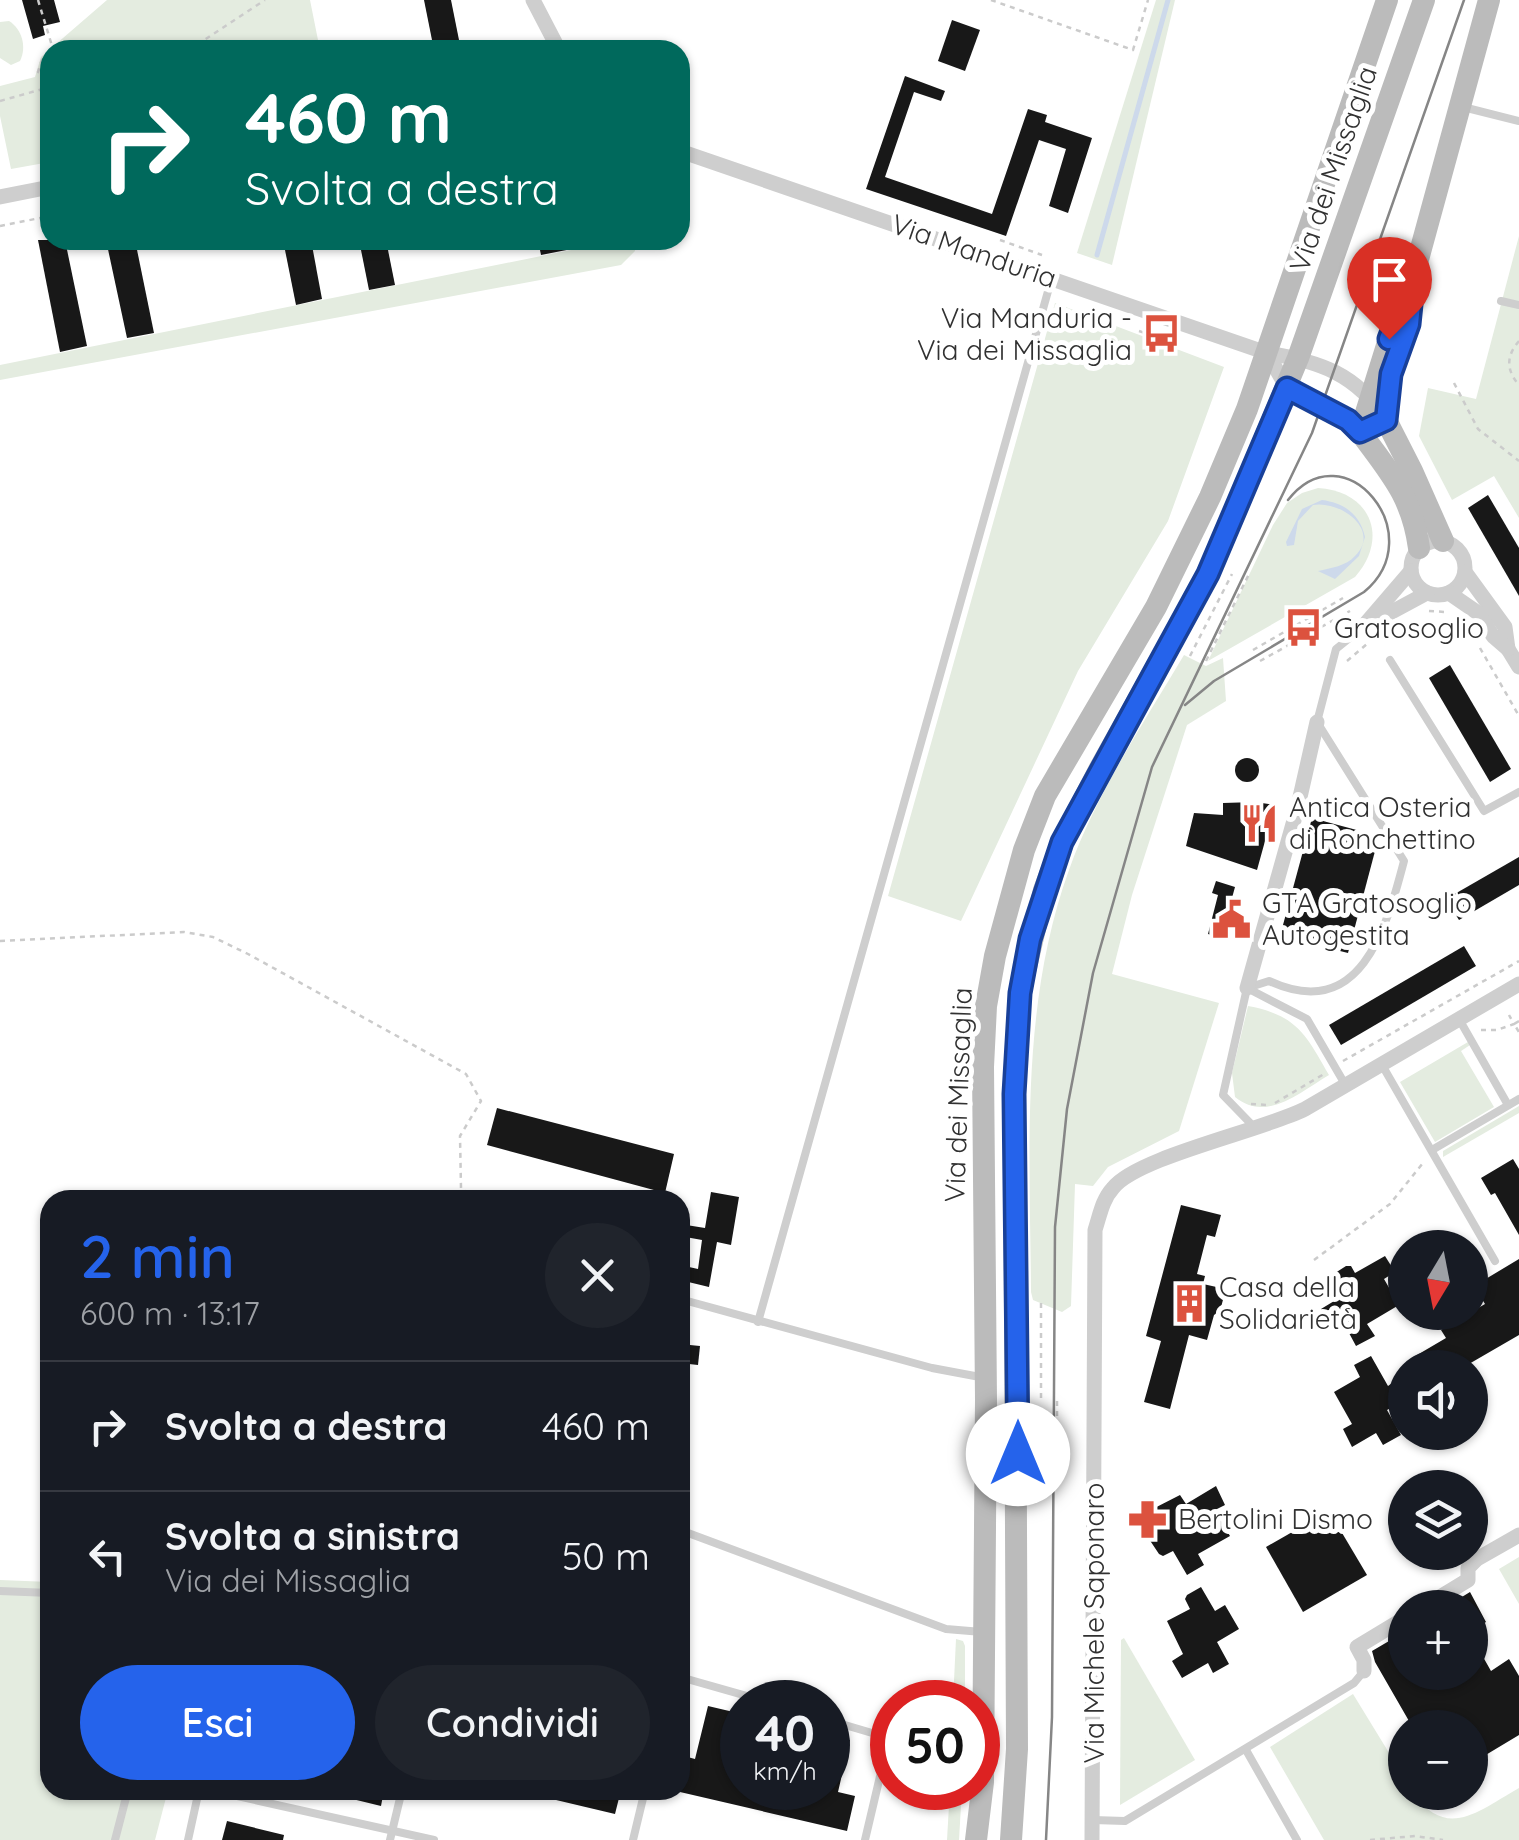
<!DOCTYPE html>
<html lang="it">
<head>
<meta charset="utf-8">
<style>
	:root { --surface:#171b24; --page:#20242c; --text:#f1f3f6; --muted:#9ea1a6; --line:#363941; --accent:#2563eb }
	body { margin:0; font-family:Quicksand,sans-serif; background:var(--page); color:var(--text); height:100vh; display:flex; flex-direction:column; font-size:38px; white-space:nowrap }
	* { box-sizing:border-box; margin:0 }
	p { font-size:32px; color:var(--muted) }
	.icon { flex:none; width:55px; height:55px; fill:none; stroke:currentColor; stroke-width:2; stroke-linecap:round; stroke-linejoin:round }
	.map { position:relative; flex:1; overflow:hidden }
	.panel { position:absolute; left:40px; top:1190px; width:650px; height:610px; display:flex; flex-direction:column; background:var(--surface); border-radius:30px; box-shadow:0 2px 8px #0004 }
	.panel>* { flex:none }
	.hud { position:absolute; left:40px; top:40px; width:650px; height:210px; border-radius:30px; box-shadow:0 2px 8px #0004; background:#00695c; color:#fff; overflow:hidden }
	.needle { width:65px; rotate:190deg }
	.buttons { position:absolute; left:1388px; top:1230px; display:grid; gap:20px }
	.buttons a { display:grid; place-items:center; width:100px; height:100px; border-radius:50%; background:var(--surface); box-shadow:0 2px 8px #0004; font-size:50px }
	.speed { position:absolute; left:720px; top:1680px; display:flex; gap:20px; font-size:50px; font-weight:700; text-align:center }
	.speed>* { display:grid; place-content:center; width:130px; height:130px; border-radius:50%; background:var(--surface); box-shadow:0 2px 8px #0004; line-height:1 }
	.speed small { font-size:25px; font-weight:400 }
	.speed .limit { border:15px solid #d22; background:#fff; color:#111 }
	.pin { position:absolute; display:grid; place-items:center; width:85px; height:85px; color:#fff; margin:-102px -42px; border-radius:50% 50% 50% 0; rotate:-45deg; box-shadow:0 0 10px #0007 }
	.pin .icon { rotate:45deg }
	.me { position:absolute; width:110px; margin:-55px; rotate:0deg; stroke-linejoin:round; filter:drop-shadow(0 0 8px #0008) }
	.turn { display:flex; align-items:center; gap:35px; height:210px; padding:0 40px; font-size:45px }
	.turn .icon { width:130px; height:130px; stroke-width:2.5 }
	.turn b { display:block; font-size:70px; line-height:85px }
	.round { display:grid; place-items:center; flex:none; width:105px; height:105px; border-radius:52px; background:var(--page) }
	.summary { display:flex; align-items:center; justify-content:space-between; height:170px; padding:0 40px }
	h1 { font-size:60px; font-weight:600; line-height:75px; color:var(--accent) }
	.button { display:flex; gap:20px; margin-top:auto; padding:20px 40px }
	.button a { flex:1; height:115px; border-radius:60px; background:var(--accent); color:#fff; font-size:40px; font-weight:600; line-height:115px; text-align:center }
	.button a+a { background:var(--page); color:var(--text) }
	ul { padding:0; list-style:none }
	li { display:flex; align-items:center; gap:30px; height:130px; padding:0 40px; border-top:2px solid var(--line) }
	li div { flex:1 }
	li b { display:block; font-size:38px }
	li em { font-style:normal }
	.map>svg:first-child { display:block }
	.green { fill:#e4ece0 }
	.water { fill:#cdd9eb }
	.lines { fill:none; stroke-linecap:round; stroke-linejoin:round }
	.stream { stroke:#cdd9eb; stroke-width:5 }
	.building { fill:#181818 }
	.path { stroke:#cbcbcb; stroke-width:2.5; stroke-dasharray:5 5; stroke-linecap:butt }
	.lane { stroke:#cecece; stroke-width:8 }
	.street { stroke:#cecece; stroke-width:15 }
	.secondary { stroke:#bbb; stroke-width:22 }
	.tram { stroke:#868686; stroke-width:2.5 }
	.route-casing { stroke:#184099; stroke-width:25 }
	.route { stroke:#2563eb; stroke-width:18 }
	.labels { text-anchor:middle; stroke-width:10; stroke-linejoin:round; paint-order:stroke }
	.street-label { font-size:28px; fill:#313131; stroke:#fff }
	.poi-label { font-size:28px; fill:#313131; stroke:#fff; text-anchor:start }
</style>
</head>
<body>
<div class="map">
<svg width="1519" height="1840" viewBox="0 0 1519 1840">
	<rect width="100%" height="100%" fill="#fff"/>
	<g class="green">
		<path d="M107,0h203l9,45 -23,5h-246v112l-39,7 -11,-53v-30l35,-9 6,-20z"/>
		<path d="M1156,0h19l-63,265 -35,-12z"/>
		<path d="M9,21c13,8 18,26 11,40l-9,4 -11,-7v-36z"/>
		<path d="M1519,236v282l-25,-42 -42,24 -33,-64 9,-48 48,11z"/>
		<path d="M586,240h49v11l-14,14 -621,115v-15l586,-118z"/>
		<path d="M1055,303l169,64 -56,154 -90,150 -117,250 -73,-25z"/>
		<path d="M1318,488c52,3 72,49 37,89l-147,84 65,-136 14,-22 15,-10z"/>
		<path d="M1184,655l22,11 17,-8 3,43 -39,24 -55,170 -20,79 107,29 -40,128 -71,36 -15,19 -18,-2 -4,122 -9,6 -29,-12 -2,-8c-1,-140 -11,-287 38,-422 27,-76 74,-146 115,-215z"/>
		<path d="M1248,1006c49,9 58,29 81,69 -29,17 -62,48 -94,22l-3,-24z"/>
		<path d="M1468,1042l2,3 -9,6 33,56 -59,35 -35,-60z"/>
		<path d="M1519,1106v7l-76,44v-6z"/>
		<path d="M1519,1557v47l-20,-35z"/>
		<path d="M0,1580l50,2v208h118l-13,50h-155z"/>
		<path d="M1124,1638l71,122 -75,45 1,-165z"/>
		<path d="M956,1639l7,2 2,5v56h-12z"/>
		<path d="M1353,1694l52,85v13l8,1c34,47 64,19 106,-5v52h-195l-54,-93z"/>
		<path d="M950,1788h12l-3,52h-12z"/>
	</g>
	<path class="water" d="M1322,500c22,3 38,14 43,37l-6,19 -24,23 -17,-8c13,-3 28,-5 37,-15 27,-27 -16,-56 -42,-51l-15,16 -4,24 -7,1 -1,-4 16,-33z"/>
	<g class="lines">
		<path class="stream" d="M1097,255l71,-255"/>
	</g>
	<g class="building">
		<path d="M22,0h32l6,22 -17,4 2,9 -12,4z"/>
		<path d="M424,0h27l10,50h-27z"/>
		<path d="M952,20l28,10 -15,41 -27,-10z"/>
		<path d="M905,76l40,15 -4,10 -27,-9 -29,85 107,37 36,-105 19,6 -2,7 47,16 -24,75 -19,-7 17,-57 -27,-9 -33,96 -140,-47z"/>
		<path d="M38,240h27l22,106 -27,6z"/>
		<path d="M106,240h29l19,93 -27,5z"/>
		<path d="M283,240h28l11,59 -26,6z"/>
		<path d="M359,240h27l9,45 -26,5z"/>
		<path d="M538,240h48l1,6 -46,9z"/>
		<path d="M1488,495l31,53v48l-51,-88z"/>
		<path d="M1450,665l61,104 -21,13 -61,-104z"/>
		<circle cx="1247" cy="770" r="12"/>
		<path d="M1255,802l20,3 -18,65 -71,-24 8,-33 29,2v-12z"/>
		<path d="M1312,818l67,18 -31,117 -68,-17z"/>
		<path d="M1519,857v28l-60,35 -13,-21z"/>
		<path d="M1216,881l19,6 -14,51 -13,-4 10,-39 -6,-2z"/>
		<path d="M1464,946l12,20 -135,79 -12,-20z"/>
		<path d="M497,1108l177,46 -9,39 -178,-48z"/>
		<path d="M1513,1159l6,10v66l-24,-42 -4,2 -10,-17z"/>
		<path d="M711,1192l28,5 -8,48 -14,-3 -8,45 -29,-7v-15l18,4 4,-29 -22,-4v-12l25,4z"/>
		<path d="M1181,1205l40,10 -6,22 -8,-2 -10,39 8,2 -2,8 18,4 3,8 -4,15 -6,4 -7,25 -18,-5 -19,74 -26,-7 17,-61 -15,-5z"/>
		<path d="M1385,1256l10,16 -11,7 15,26 -32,19 8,12 -19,10 -14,-26 -9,5 -5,-2 -7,-14 23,-14 -12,-20 14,-9h5l4,7z"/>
		<path d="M1519,1259v76l-57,33h-44l-6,-10 34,-20 -5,-8 44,-26 -11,-18z"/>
		<path d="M680,1344l20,2 -2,19 -18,-2z"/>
		<path d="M1371,1356l17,30 7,-5 10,12v7l-18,10 14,25 -18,10 -7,-12 -24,14 -9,-18 9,-5 -18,-32 26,-15 -6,-12z"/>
		<path d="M1216,1486l9,19 -10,5 15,26 -32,18 6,11 -17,10 -14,-24 -10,5 -4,-2 -24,-36 45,-23 6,9z"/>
		<path d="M1329,1511l38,64 -64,37 -37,-65z"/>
		<path d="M1201,1587l14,24 10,-6 14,24 -22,13 12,22 -16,9 -5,-10 -26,15 -10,-17 11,-7 -16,-33 23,-12 -5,-10 2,-4z"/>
		<path d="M1470,1592l16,30 -16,10v-24h-26z"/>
		<path d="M1401,1634l4,7v31h65v-38l21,37 18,-12 10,17v59l-45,27 10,18 -14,8v-60h-57l-38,-66 -3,-11z"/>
		<path d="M708,1706l34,8v74h86v-54l22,6 -12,52 17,4 -8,35 -167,-39v-37l15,4z"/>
		<path d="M336,1790h48l-3,16 -45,-11z"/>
		<path d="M535,1790h86l-6,24 -80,-19z"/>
		<path d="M227,1821l57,14 -1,5h-61z"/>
	</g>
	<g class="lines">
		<g class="path">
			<path d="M38,0l15,49"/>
			<path d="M991,0l142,50 15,-50"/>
			<path d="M189,50l76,-50"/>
			<path d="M50,52l-8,8 -4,12 12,3"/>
			<path d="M0,101l50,-14"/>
			<path d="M0,226l50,-10"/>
			<path d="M1000,240l42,15"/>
			<path d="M1139,331l39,13"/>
			<path d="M1519,341c-13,15 -13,29 0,44"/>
			<path d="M1454,383l24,46 41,32"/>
			<path d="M1429,611l17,1"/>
			<path d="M1480,648l39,68"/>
			<path d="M1253,650l90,-52"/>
			<path d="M1190,656l42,-82"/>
			<path d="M1206,661l44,-89"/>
			<path d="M1260,661l90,-50"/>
			<path d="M1347,661l20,-17"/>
			<path d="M0,941l184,-9 29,5 35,17 218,120 15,27 -21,35 1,52 18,12"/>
			<path d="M1519,1021l-5,3 5,8"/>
			<path d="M1481,1030h16l17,-6 -5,-9"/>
			<path d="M1343,1061l176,-100"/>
			<path d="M1275,1103l49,-29"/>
			<path d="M1251,1104l17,1"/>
			<path d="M1314,1260l76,-56 33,-41"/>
			<path d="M1041,1303v97"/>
			<path d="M1057,1486v-86"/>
			<path d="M1370,1840l45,-4 28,4"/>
		</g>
		<g class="lane">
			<path d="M1463,107l56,14"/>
			<path d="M1501,301l18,4"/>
			<path d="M1390,660l94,151 35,-19"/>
			<path d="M1247,988l22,-7c91,42 117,-51 135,-120l-87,-139 19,-73 26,-21"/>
			<path d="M1247,988l-24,107 32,33"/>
			<path d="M1247,988l60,31 39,67"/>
			<path d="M1459,1019l49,86"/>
			<path d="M1382,1065l113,196"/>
			<path d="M1432,1150l87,-51"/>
			<path d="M680,1299l252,69 48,9"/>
			<path d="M758,1322l294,-1045"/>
			<path d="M680,1530l266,99 36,3"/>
			<path d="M0,1591l50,2"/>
			<path d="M680,1677l88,25"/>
			<path d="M828,1720l61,18 -24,102"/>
			<path d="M1246,1750l51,90"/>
			<path d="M210,1790l224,50"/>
			<path d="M1093,1820l32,1 229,-138 10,-12"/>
			<path d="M115,1840l13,-50"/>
			<path d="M188,1840l11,-50"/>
			<path d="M390,1840l12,-50"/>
			<path d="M633,1840l12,-50"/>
		</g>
		<g class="street">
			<path d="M533,0l26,50"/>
			<path d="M680,151l587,202c52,8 90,21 119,67l-26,12 -12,-11 -61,-33 -20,-35"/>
			<path d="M0,197l50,-10"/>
			<circle cx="1438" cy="568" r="27"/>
			<path d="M1465,572l40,55 3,22 11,18"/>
			<path d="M1449,593l29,20 15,23 15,13"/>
			<path d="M1375,621l52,-28"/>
			<path d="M1362,628l49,-57"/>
			<path d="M1247,988l51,-182 19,-84"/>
			<path d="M1422,1608l46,-28v-12l9,-9 42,-24"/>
			<path d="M1364,1671v-11l-7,-13 48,-29"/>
			<path d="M1092,1840l3,-610c5,-15 7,-30 18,-42 24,-31 148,-57 192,-79l214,-125"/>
		</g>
		<g class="secondary">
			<path d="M1396,359l-5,15 -5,46 26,51 31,70"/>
			<path d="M1419,548c-7,-52 -29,-75 -59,-116l29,-93 25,-65 75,-274"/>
			<path d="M976,1840l7,-58 3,-382 -3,-333 3,-61 9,-50 29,-106 21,-54 111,-189 54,-110 37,-88 140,-409"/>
			<path d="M1011,1840l6,-91 -3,-655 6,-101 24,-103 18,-48 38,-74 108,-194 90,-216 126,-358"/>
		</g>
		<g class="tram">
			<path d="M1185,705l29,-24 150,-89c69,-57 -20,-164 -76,-92"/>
			<path d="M1046,1840l6,-123 3,-490 12,-118 26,-136 59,-206 160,-334 152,-433"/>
		</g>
	</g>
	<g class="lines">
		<defs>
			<path id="route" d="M1018,1454l-4,-360 6,-101 10,-54 32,-97 146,-268 79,-186 61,32 12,12 26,-12 5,-46 18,-50 5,-50 -25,65"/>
		</defs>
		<use href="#route" class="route-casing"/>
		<use href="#route" class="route"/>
	</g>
	<defs>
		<symbol id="bus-bare" viewBox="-9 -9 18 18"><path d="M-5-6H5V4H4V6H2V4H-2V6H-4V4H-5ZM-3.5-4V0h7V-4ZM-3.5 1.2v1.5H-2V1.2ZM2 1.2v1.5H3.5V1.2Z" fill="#dc523e" stroke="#fff" stroke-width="2.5" paint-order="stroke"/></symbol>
		<symbol id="restaurant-bare" viewBox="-9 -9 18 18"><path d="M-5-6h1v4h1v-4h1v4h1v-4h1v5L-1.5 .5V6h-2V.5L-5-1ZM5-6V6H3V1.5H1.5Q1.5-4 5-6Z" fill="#dc523e" stroke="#fff" stroke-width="2.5" paint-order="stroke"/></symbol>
		<symbol id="civic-bare" viewBox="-9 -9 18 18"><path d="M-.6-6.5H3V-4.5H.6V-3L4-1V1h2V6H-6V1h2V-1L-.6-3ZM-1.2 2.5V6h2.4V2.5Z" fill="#dc523e" stroke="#fff" stroke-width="2.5" paint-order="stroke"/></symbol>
		<symbol id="building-bare" viewBox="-9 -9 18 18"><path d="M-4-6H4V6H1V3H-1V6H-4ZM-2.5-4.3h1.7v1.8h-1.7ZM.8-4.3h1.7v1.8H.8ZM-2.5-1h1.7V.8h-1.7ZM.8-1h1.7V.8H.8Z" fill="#dc523e" stroke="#fff" stroke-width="2.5" paint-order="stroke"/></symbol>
		<symbol id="pharmacy-bare" viewBox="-9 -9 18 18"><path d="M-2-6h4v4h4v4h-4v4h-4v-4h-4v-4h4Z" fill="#dc523e" stroke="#fff" stroke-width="2.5" paint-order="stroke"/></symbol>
	</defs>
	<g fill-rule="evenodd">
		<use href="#bus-bare" x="1134" y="306" width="55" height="55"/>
		<use href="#bus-bare" x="1276" y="600" width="55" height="55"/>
		<use href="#restaurant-bare" x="1232" y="796" width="55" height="55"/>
		<use href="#civic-bare" x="1204" y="892" width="55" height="55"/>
		<use href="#building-bare" x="1162" y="1276" width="55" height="55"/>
		<use href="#pharmacy-bare" x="1120" y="1492" width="55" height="55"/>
	</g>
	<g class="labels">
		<g class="street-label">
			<text transform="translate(1333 169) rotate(-71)" y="10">Via dei Missaglia</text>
			<text transform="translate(974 251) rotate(19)" y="10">Via Manduria</text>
			<text transform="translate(958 1095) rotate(-88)" y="10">Via dei Missaglia</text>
			<text transform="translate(1094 1623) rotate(-90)" y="10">Via Michele Saponaro</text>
		</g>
		<g class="poi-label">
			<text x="1132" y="328" text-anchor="end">Via Manduria -<tspan x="1132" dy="32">Via dei Missaglia</tspan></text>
			<text x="1334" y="638">Gratosoglio</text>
			<text x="1289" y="817">Antica Osteria<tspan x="1289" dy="32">di Ronchettino</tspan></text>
			<text x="1262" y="913">GTA Gratosoglio<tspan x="1262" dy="32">Autogestita</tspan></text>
			<text x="1219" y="1297">Casa della<tspan x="1219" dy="32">Solidarietà</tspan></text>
			<text x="1178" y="1529">Bertolini Dismo</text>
		</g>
	</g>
</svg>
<div class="buttons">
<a><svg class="needle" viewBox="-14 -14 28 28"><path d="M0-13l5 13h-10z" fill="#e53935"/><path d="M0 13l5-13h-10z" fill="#9ea1a6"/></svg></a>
<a><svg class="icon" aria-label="sound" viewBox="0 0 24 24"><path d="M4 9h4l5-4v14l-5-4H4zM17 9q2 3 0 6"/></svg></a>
<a><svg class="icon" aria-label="layers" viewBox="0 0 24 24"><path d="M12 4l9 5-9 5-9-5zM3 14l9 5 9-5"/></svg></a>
<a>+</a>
<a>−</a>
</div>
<div class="speed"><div>40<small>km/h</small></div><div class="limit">50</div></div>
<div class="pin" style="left:1389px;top:339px;background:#d93025"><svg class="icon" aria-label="arrive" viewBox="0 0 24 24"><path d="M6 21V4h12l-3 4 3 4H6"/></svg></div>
<svg class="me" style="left:1018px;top:1454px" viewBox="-20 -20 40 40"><circle r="19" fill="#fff"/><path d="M0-13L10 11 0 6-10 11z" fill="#2563eb"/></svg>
<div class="hud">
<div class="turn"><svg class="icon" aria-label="right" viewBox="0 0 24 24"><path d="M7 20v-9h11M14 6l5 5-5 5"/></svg><div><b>460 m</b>Svolta a destra</div></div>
</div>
<section class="panel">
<div class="summary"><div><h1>2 min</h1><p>600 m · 13:17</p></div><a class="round"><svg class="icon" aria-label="close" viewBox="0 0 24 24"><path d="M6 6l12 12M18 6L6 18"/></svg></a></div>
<ul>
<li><svg class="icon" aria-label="right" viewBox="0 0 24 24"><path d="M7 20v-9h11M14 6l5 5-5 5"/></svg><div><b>Svolta a destra</b></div><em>460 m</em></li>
<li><svg class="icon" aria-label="left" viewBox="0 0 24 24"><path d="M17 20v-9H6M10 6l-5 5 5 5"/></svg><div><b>Svolta a sinistra</b><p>Via dei Missaglia</p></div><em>50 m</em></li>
</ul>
<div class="button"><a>Esci</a><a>Condividi</a></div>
</section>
</div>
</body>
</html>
